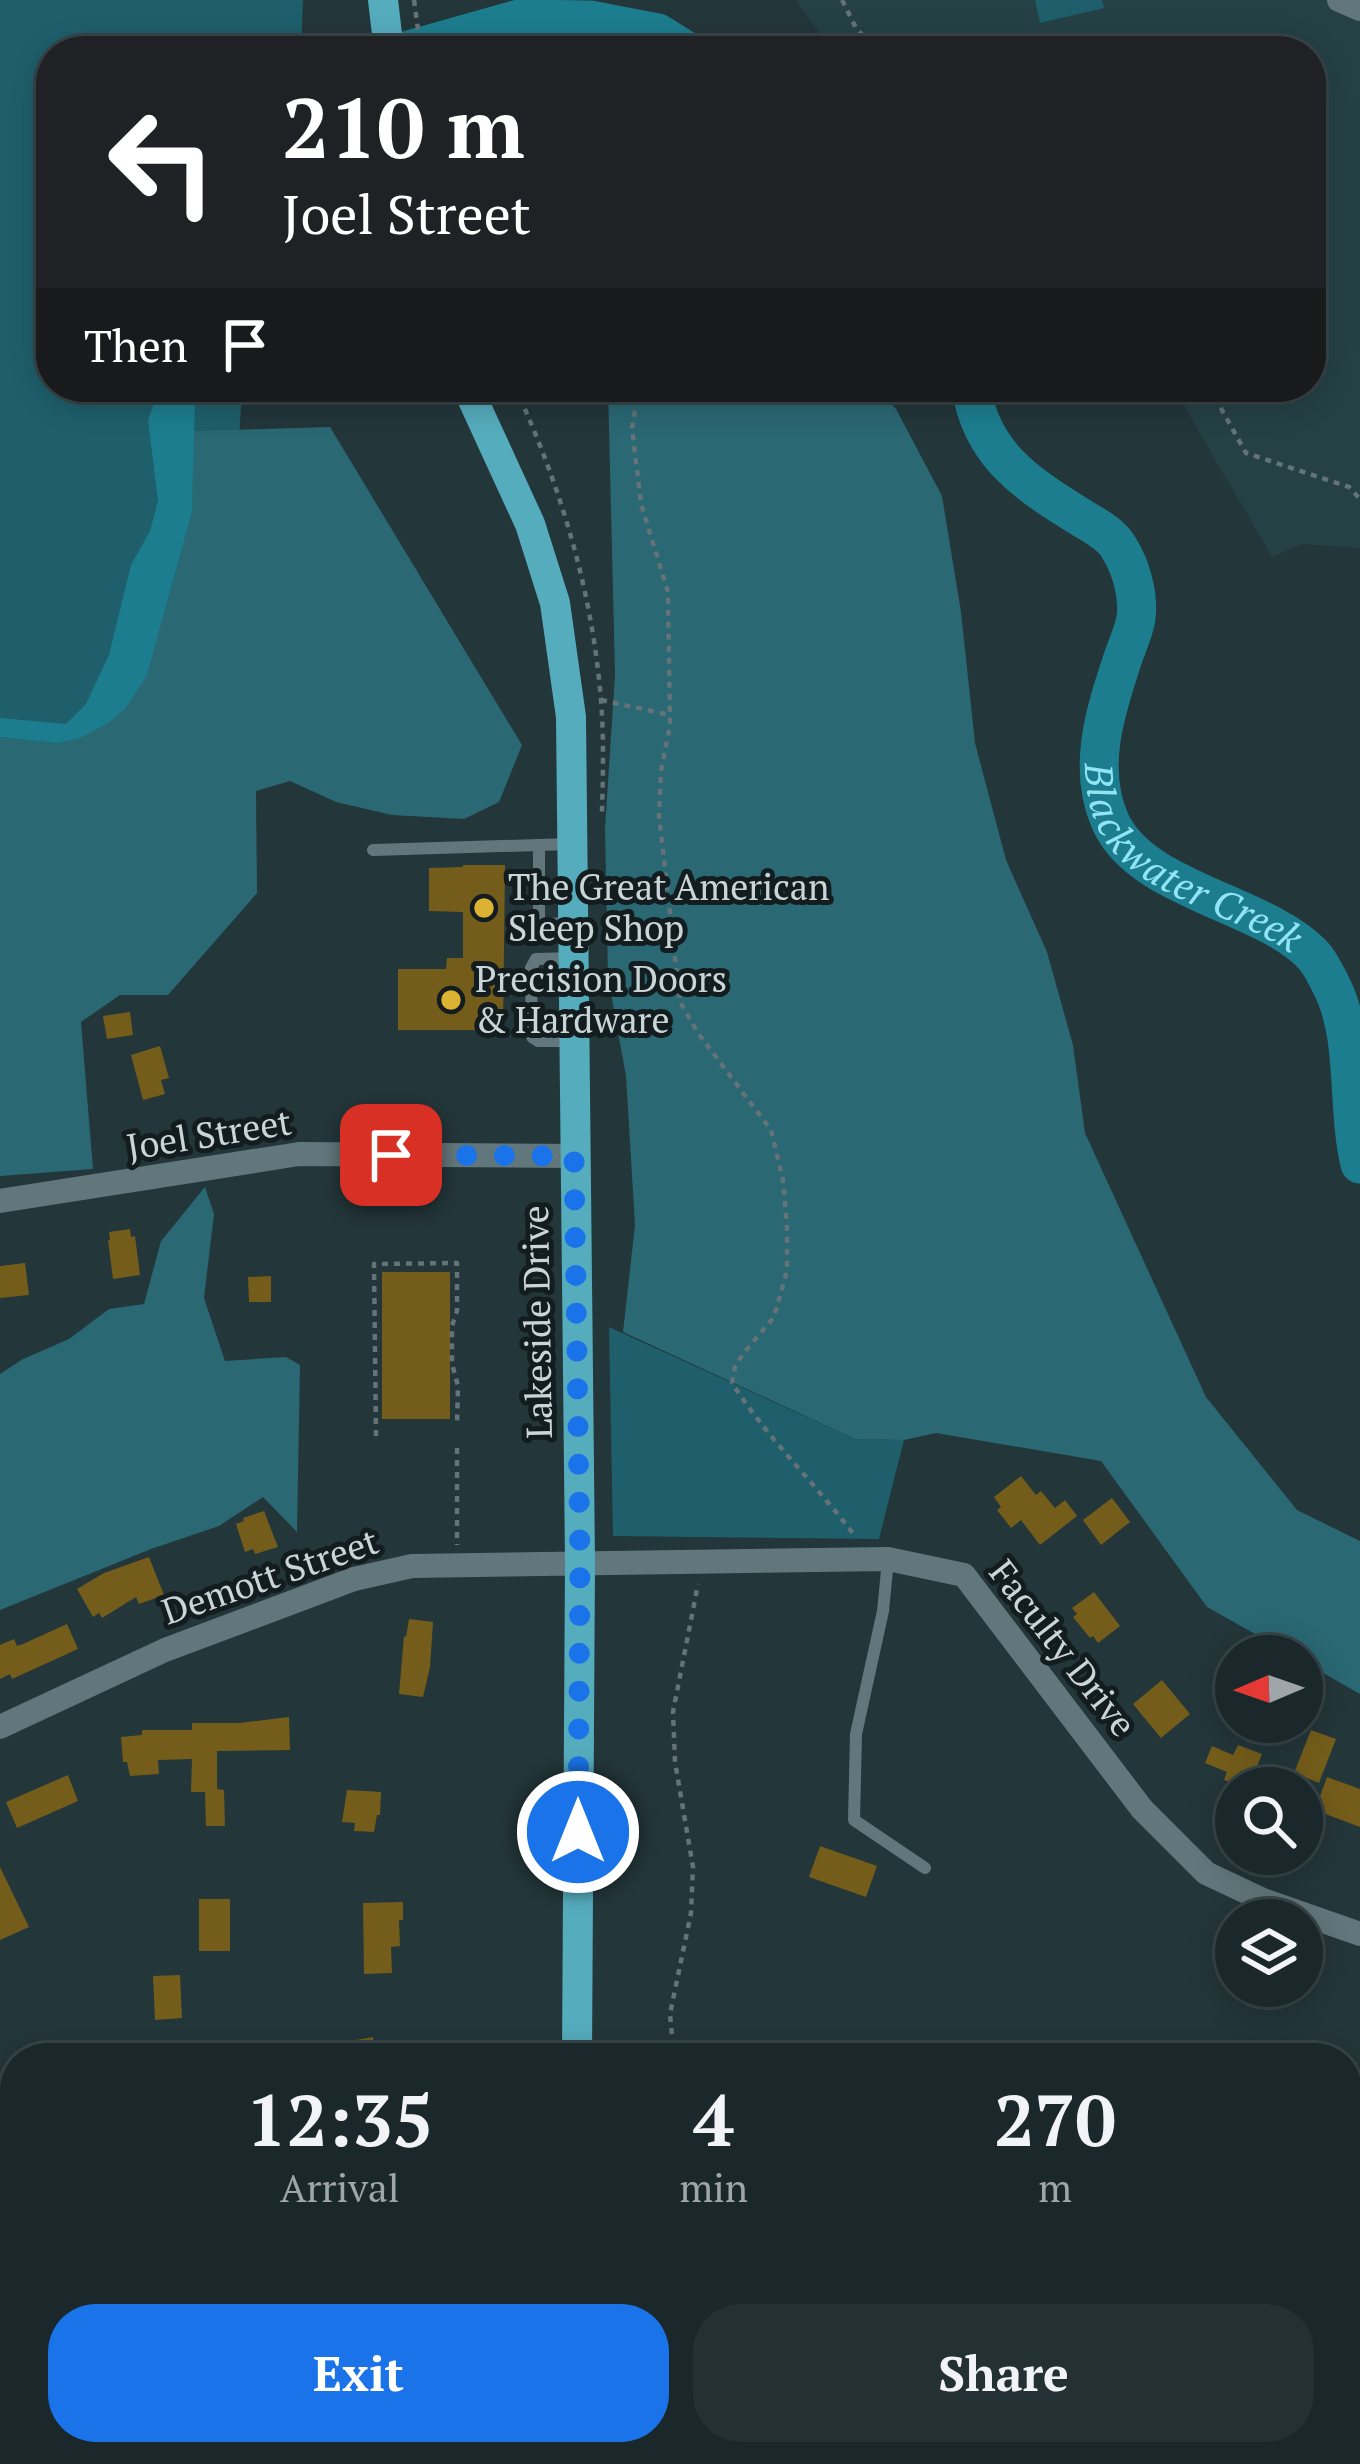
<!DOCTYPE html>
<html lang="en">
<head>
<meta charset="utf-8">
<style>
	:root { --surface:#1a282c; --page:#233034; --text:#f1f3f6; --muted:#9fa6a9; --line:#384448; --accent:#1a73e8 }
	body { margin:0; font-family:"PT Serif",serif; background:var(--page); color:var(--text); height:100vh; display:flex; flex-direction:column; font-size:45px; white-space:nowrap }
	* { box-sizing:border-box; margin:0 }
	p { font-size:39px; color:var(--muted) }
	.icon { flex:none; width:66px; height:66px; fill:none; stroke:currentColor; stroke-width:2; stroke-linecap:round; stroke-linejoin:round }
	.map { position:relative; flex:1; overflow:hidden }
	.drawer { position:absolute; left:0px; top:2043px; width:1362px; height:423px; display:flex; flex-direction:column; background:var(--surface); border-radius:48px 48px 0 0; box-shadow:0 6px 30px #0003,0 0 0 3px var(--line) }
	.drawer>* { flex:none }
	.banner { position:absolute; left:36px; top:36px; width:1290px; height:366px; border-radius:48px; box-shadow:0 6px 30px #0003,0 0 0 3px var(--line); background:#202124; color:#fff; overflow:hidden }
	.needle { width:78px; rotate:268deg }
	.fabs { position:absolute; left:1215px; top:1635px; display:grid; gap:24px }
	.fabs a { display:grid; place-items:center; width:108px; height:108px; border-radius:50%; background:var(--surface); box-shadow:0 6px 30px #0003,0 0 0 3px var(--line); font-size:60px }
	.pin { position:absolute; display:grid; place-items:center; width:102px; height:102px; color:#fff; margin:-51px; border-radius:24px; box-shadow:0 6px 18px #0006 }
	.me { position:absolute; width:132px; margin:-66px; rotate:0deg; stroke-linejoin:round; filter:drop-shadow(0 0 9px #0008) }
	.turn { display:flex; align-items:center; gap:42px; height:252px; padding:0 48px; font-size:54px }
	.turn .icon { width:156px; height:156px; stroke-width:2.5 }
	.turn b { display:block; font-size:84px; line-height:102px }
	.then { display:flex; align-items:center; height:114px; padding:0 48px; background:#0003; gap:24px; font-size:45px }
	.eta { display:flex; justify-content:space-evenly; align-items:center; height:204px; text-align:center }
	.eta b { font-size:72px; font-weight:700; line-height:84px }
	.button { display:flex; gap:24px; margin-top:auto; padding:24px 48px }
	.button a { flex:1; height:138px; border-radius:48px; background:var(--accent); color:#fff; font-size:48px; font-weight:700; line-height:138px; text-align:center }
	.button a+a { background:var(--page); color:var(--text) }
	.map>svg:first-child { display:block }
	.built { fill:#254146 }
	.green { fill:#1e5f6b }
	.forest { fill:#2a6874 }
	.water { fill:#1c7d8e }
	.lines { fill:none; stroke-linecap:round; stroke-linejoin:round }
	.river { stroke:#1c7d8e; stroke-width:39 }
	.building { fill:#745d1b }
	.path { stroke:#637377; stroke-width:4.5; stroke-dasharray:6 6; stroke-linecap:butt }
	.service { stroke:#62777b; stroke-width:12 }
	.minor { stroke:#62777b; stroke-width:24 }
	.primary { stroke:#55acbd; stroke-width:30 }
	.route { stroke:#1a73e8; stroke-width:21; stroke-dasharray:0 37.8 }
	.poi-dot { fill:#dcb233; stroke:#131c1e; stroke-width:4.5 }
	.labels { text-anchor:middle; stroke-width:10; stroke-linejoin:round; paint-order:stroke }
	.poi-label { font-size:36px; fill:#cad5d8; stroke:#131c1e; text-anchor:start }
	.street-label { font-size:36px; fill:#cad5d8; stroke:#131c1e }
	.water-label { font-size:39px; font-style:italic; fill:#91e4f5; stroke:#131c1e }
</style>
</head>
<body>
<div class="map">
<svg width="1360" height="2464" viewBox="0 0 1360 2464">
	<rect width="100%" height="100%" fill="#23363a"/>
	<path class="built" d="M796,0h564v548l-58,-4 -30,13 -99,-170h138v-336h-479z"/>
	<g class="green">
		<path d="M0,0h303l-2,51h-250v336h199l-9,19 -15,246 -112,130h-114z"/>
		<path d="M1035,0h67l2,8 -64,15z"/>
		<path d="M609,1327l246,112 49,1 -25,99 -266,-3z"/>
		<path d="M1347,2346h13v118h-161v-13h148z"/>
		<path d="M806,2451h228v13h-229z"/>
	</g>
	<g class="forest">
		<path d="M608,387h268l20,22 46,87 19,116 14,131 31,117 41,92 26,93 12,88 121,264 91,113 63,31v153l-58,-33v-5h-8l-87,-49 -106,-146 -165,-28 -32,7 -49,-1 -232,-107 12,-107 -9,-149 -18,-99 -3,-149 10,-153z"/>
		<path d="M330,427l192,318 -23,57 -35,17 -72,-4 -56,-13 -46,-21 -34,10 1,102 -89,102h-48l-39,27 12,147 -93,7v-439l57,6 90,-68 45,-163 2,-81z"/>
		<path d="M205,1187l9,27 -10,84 21,63 61,-4 14,8 -3,167 -34,-35 -44,29 -68,23 -151,61v-236l23,-15 46,-20 40,-30 35,-5 17,-63z"/>
	</g>
	<path class="water" d="M160,387h39l-4,12 -3,113 -45,163 -22,34 -17,14 -28,15 -23,5 -57,-6v-19l66,6 20,-20 23,-49 22,-90 19,-34 8,-30 -10,-81z"/>
	<g class="lines">
		<g class="river">
			<path d="M405,51l114,-32 71,1 41,8 27,5 29,18"/>
			<path id="s1" d="M971,387c10,66 53,95 106,128 14,9 34,18 42,33 12,19 20,47 17,70 -2,14 -10,30 -14,43 -17,51 -35,107 -12,160 31,70 151,81 202,133 8,8 14,21 19,31 27,52 15,121 29,179"/>
		</g>
	</g>
	<g class="building">
		<path d="M463,865h42l-2,165h-105v-61h48l1,-11h16v-46l-34,-1v-43l34,-1z"/>
		<path d="M130,1012l3,23 -26,4 -4,-23z"/>
		<path d="M160,1046l9,32 -8,2 4,14 -22,6 -12,-45z"/>
		<path d="M130,1229l1,8 4,-1 5,39 -27,4 -5,-39h2l-1,-8z"/>
		<path d="M25,1263l4,32 -29,3v-32z"/>
		<rect x="382" y="1272" width="68" height="147"/>
		<path d="M271,1276v26h-22l-1,-25z"/>
		<path d="M1021,1476l15,19 5,-4 14,17 10,-8 12,16 -37,29 -19,-25 -10,8 -14,-18 4,-3 -7,-10z"/>
		<path d="M1112,1498l18,24 -29,23 -18,-25z"/>
		<path d="M264,1511l14,36 -23,7 -2,-5 -8,3 -9,-28 8,-3 -1,-3z"/>
		<path d="M149,1557l15,38 -25,9 -3,-7 -34,21 -3,-5 -6,4 -16,-28 27,-16z"/>
		<path d="M1094,1592l26,34 -22,17 -5,-7 -3,2 -17,-21 4,-3 -5,-6z"/>
		<path d="M409,1619l24,3 -3,45 -7,30 -24,-3 5,-58 2,1z"/>
		<path d="M67,1624l11,25 -66,30 -2,-5 -10,5v-34l14,-6 3,7 6,-2z"/>
		<path d="M1162,1680l28,34 -29,24 -28,-34z"/>
		<path d="M289,1717l1,33 -73,1v38l7,1 1,36h-19l-1,-34h-14l1,-33 -34,1 1,14 -29,2 -3,-14h-4l-2,-25 21,-2v-5h50v-7h47z"/>
		<path d="M1311,1730l25,9 -17,44 -25,-10z"/>
		<path d="M1238,1745l24,9 -14,34 -24,-8 3,-8 -22,-9 7,-17 21,9z"/>
		<path d="M68,1775l10,26 -61,27 -11,-26z"/>
		<path d="M1327,1777l33,12v38l-45,-17z"/>
		<path d="M347,1790l34,2 -1,23h-3l-3,17 -20,-1 1,-8 -13,-1z"/>
		<path d="M820,1846l57,20 -11,31 -57,-20z"/>
		<path d="M0,1867l29,60 -29,13z"/>
		<rect x="199" y="1899" width="31" height="52"/>
		<path d="M403,1902v18h-4l1,26 -9,1 1,26 -28,1 -1,-71z"/>
		<path d="M180,1975l2,43 -27,2 -2,-44z"/>
		<path d="M373,2037l3,21h-24l-2,-17z"/>
	</g>
	<g class="lines">
		<g class="path">
			<path d="M414,0l7,51"/>
			<path d="M842,0l14,28 21,23"/>
			<path d="M515,387c46,100 77,203 86,313 3,37 2,75 1,112h-5"/>
			<path d="M639,387l-7,41 9,76 27,88 2,133 -9,46 -2,45 21,186 18,31 73,97 12,50 4,46v45l-13,46 -31,37 -8,13 -3,16c35,55 84,101 123,153"/>
			<path d="M1209,387l37,66 103,34 11,12"/>
			<path d="M601,700l69,15"/>
			<path d="M376,1436l-2,-172 83,-1v48l-5,15v38l6,22 -1,38"/>
			<path d="M457,1448v97"/>
			<path d="M674,2058l-4,-44 21,-101 2,-46 -18,-105 -2,-50 25,-128"/>
			<path d="M662,2451v13"/>
		</g>
		<g class="service">
			<path d="M539,845v76l3,3 30,-1"/>
			<path d="M373,850l197,-6"/>
			<path d="M572,1041h-34l-6,-4 -1,-69 5,-9 37,-1"/>
			<path d="M888,1560l-5,51 -27,123 -2,86 71,48"/>
		</g>
		<g class="minor">
			<path d="M1339,0l21,9"/>
			<path d="M0,1201l299,-47 275,2"/>
			<path d="M0,1727l165,-77 189,-71 58,-13 476,-7 76,16 178,234 64,64 57,27 97,34"/>
			<path d="M0,2324l15,20"/>
			<path d="M76,2451l6,13"/>
		</g>
		<g class="primary">
			<path d="M383,0l6,51"/>
			<path d="M467,387l63,137 25,79 16,114 9,845 -3,496"/>
			<path d="M570,2464l1,-13"/>
		</g>
	</g>
	<g class="lines">
		<path class="route" d="M391,1155l183,1 6,406 -2,270"/>
	</g>
	<g class="poi-dot">
		<circle cx="484" cy="908" r="12"/>
		<circle cx="451" cy="1000" r="12"/>
	</g>
	<g class="labels">
		<g class="poi-label">
			<text x="508" y="900">The Great American<tspan x="508" dy="41">Sleep Shop</tspan></text>
			<text x="475" y="992">Precision Doors<tspan x="475" dy="41">&amp; Hardware</tspan></text>
		</g>
		<g class="street-label">
			<text transform="translate(209 1134) rotate(-9)" y="13">Joel Street</text>
			<text transform="translate(537 1322) rotate(-91)" y="13">Lakeside Drive</text>
			<text transform="translate(270 1576) rotate(-19)" y="13">Demott Street</text>
			<text transform="translate(1063 1648) rotate(52)" y="13">Faculty Drive</text>
		</g>
		<g class="water-label">
			<text dy="14" stroke="none"><textPath href="#s1" startOffset="594">Blackwater Creek</textPath></text>
		</g>
	</g>
</svg>
<div class="fabs">
<a><svg class="needle" viewBox="-14 -14 28 28"><path d="M0-13l5 13h-10z" fill="#e53935"/><path d="M0 13l5-13h-10z" fill="#9fa6a9"/></svg></a>
<a><svg class="icon" aria-label="search" viewBox="0 0 24 24"><circle cx="10" cy="10" r="6"/><path d="M15 15l6 6"/></svg></a>
<a><svg class="icon" aria-label="layers" viewBox="0 0 24 24"><path d="M12 4l9 5-9 5-9-5zM3 14l9 5 9-5"/></svg></a>
</div>
<div class="pin" style="left:391px;top:1155px;background:#d93025"><svg class="icon" aria-label="arrive" viewBox="0 0 24 24"><path d="M6 21V4h12l-3 4 3 4H6"/></svg></div>
<svg class="me" style="left:578px;top:1832px" viewBox="-20 -20 40 40"><circle r="17" fill="#1a73e8" stroke="#fff" stroke-width="3"/><path d="M0-11L8 9 0 5-8 9z" fill="#fff"/></svg>
<div class="banner">
<div class="turn"><svg class="icon" aria-label="left" viewBox="0 0 24 24"><path d="M17 20v-9H6M10 6l-5 5 5 5"/></svg><div><b>210 m</b>Joel Street</div></div>
<div class="then">Then<svg class="icon" aria-label="arrive" viewBox="0 0 24 24"><path d="M6 21V4h12l-3 4 3 4H6"/></svg></div>
</div>
<section class="drawer">
<div class="eta">
<div><b>12:35</b><p>Arrival</p></div>
<div><b>4</b><p>min</p></div>
<div><b>270</b><p>m</p></div>
</div>
<div class="button"><a>Exit</a><a>Share</a></div>
</section>
</div>
</body>
</html>
